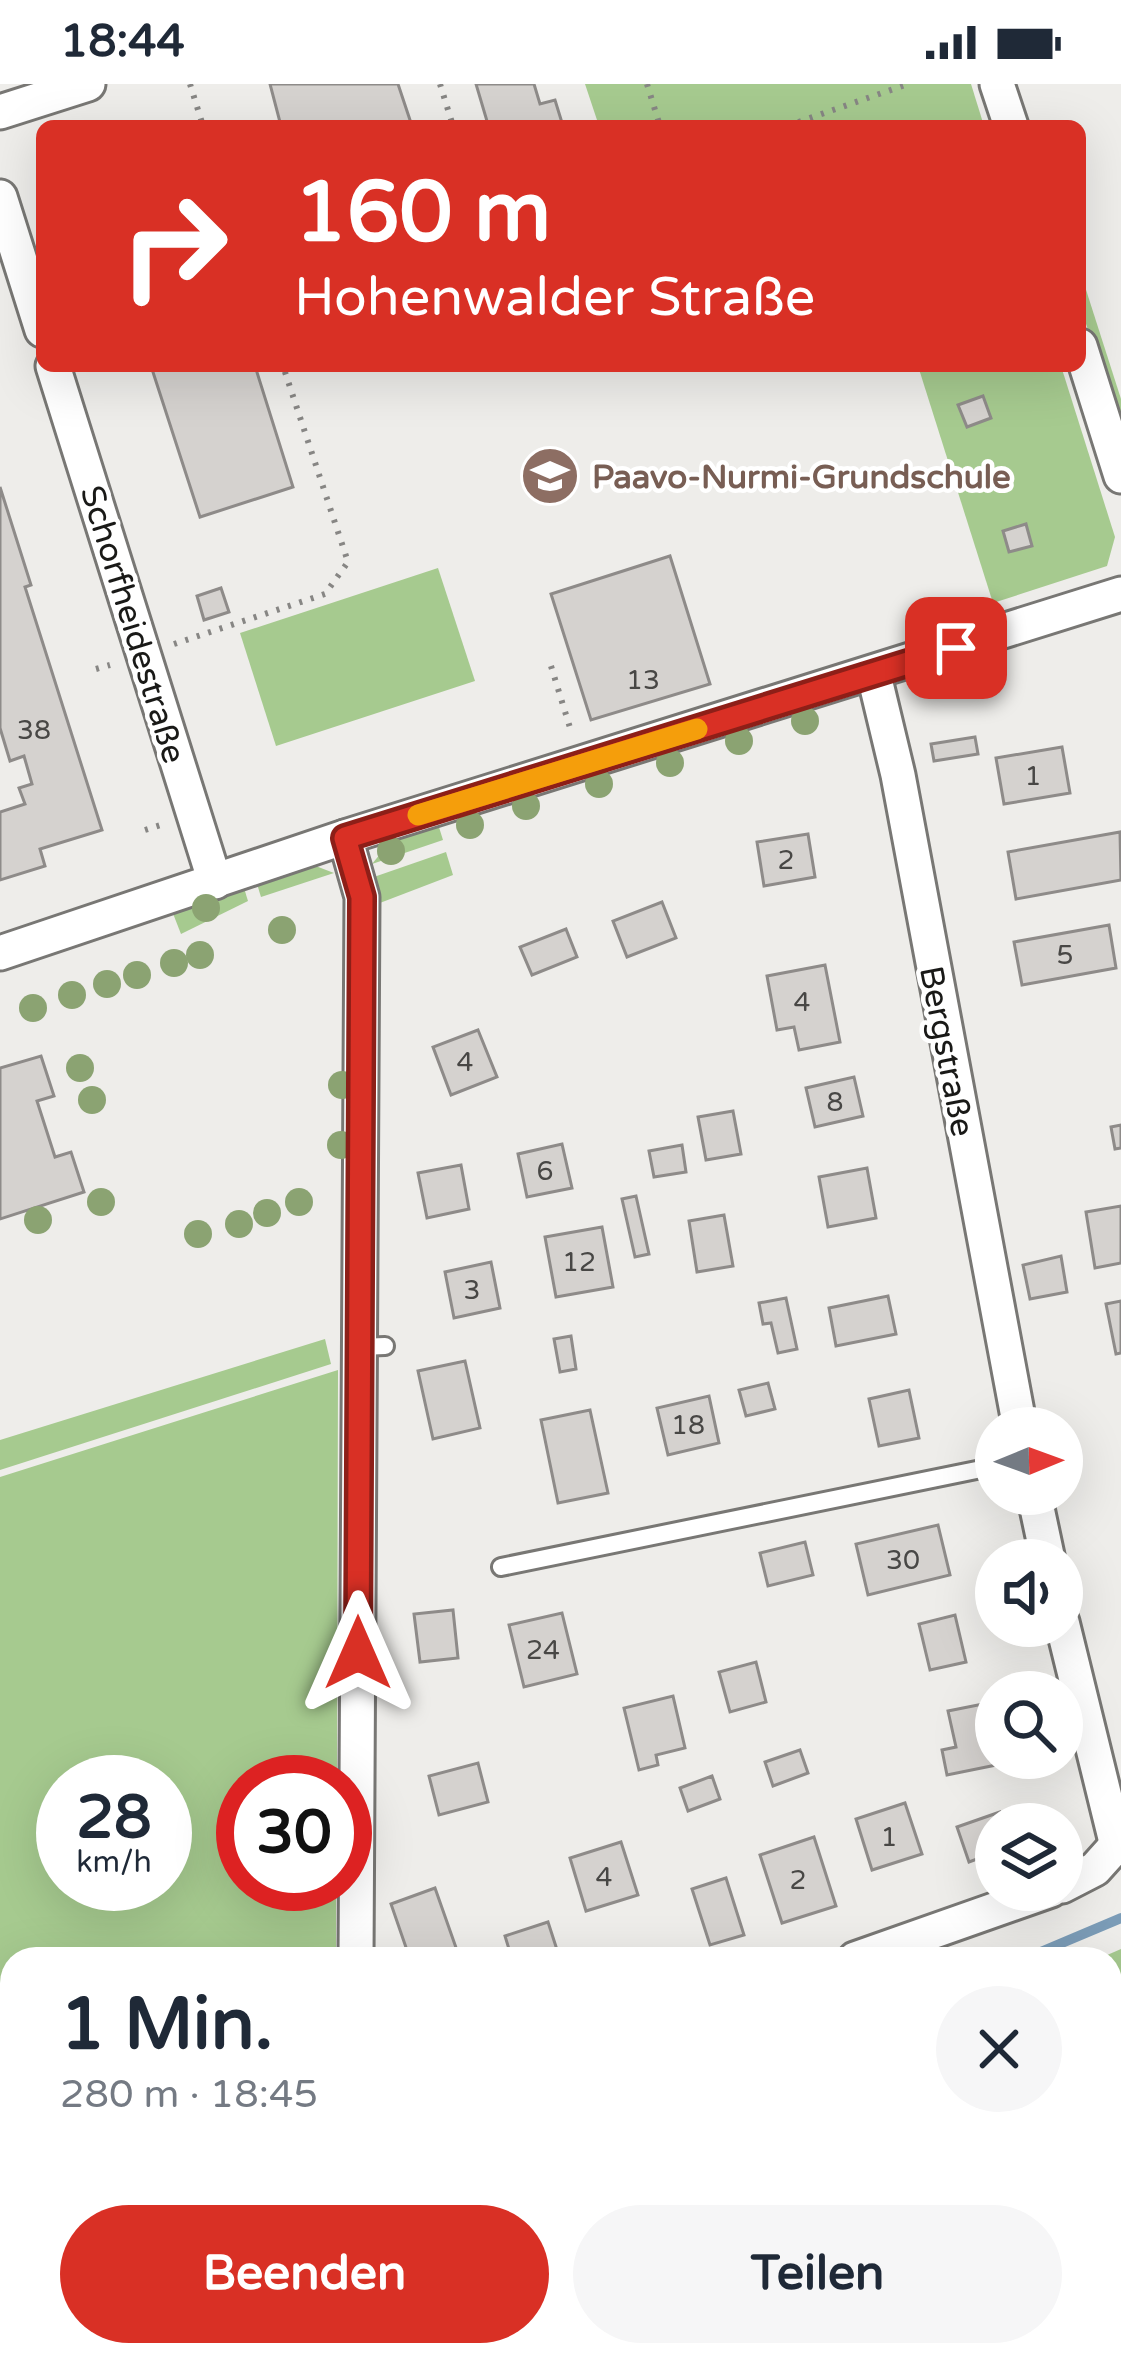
<!DOCTYPE html>
<html lang="de">
<head>
<meta charset="utf-8">
<style>
	:root { --surface:#fff; --page:#f6f6f7; --text:#1f2937; --muted:#747a83; --accent:#d93025 }
	body { margin:0; font-family:"Varela Round",sans-serif; background:var(--page); color:var(--text); height:100vh; display:flex; flex-direction:column; font-size:45px; white-space:nowrap }
	* { box-sizing:border-box; margin:0 }
	p { font-size:39px; color:var(--muted) }
	.icon { flex:none; width:66px; height:66px; fill:none; stroke:currentColor; stroke-width:2; stroke-linecap:round; stroke-linejoin:round }
	.map { position:relative; flex:1; overflow:hidden }
	.details { position:absolute; left:0px; top:1863px; width:1122px; height:420px; display:flex; flex-direction:column; background:var(--surface); border-radius:36px 36px 0 0; box-shadow:0 12px 48px #0002 }
	.details>* { flex:none }
	.banner { position:absolute; left:36px; top:36px; width:1050px; height:252px; border-radius:18px; box-shadow:0 12px 48px #0002; background:#d93025; color:#fff; overflow:hidden }
	.needle { width:78px; rotate:89deg }
	.buttons { position:absolute; left:975px; top:1323px; display:grid; gap:24px }
	.buttons a { display:grid; place-items:center; width:108px; height:108px; border-radius:50%; background:var(--surface); box-shadow:0 12px 48px #0002; font-size:60px }
	.speed { position:absolute; left:36px; top:1671px; display:flex; gap:24px; font-size:60px; font-weight:700; text-align:center }
	.speed>* { display:grid; place-content:center; width:156px; height:156px; border-radius:50%; background:var(--surface); box-shadow:0 12px 48px #0002; line-height:1 }
	.speed small { font-size:30px; font-weight:400 }
	.speed .limit { border:18px solid #d22; background:#fff; color:#111 }
	.pin { position:absolute; display:grid; place-items:center; width:102px; height:102px; color:#fff; margin:-51px; border-radius:24px; box-shadow:0 6px 18px #0006 }
	.me { position:absolute; width:132px; margin:-66px; rotate:0deg; stroke-linejoin:round; filter:drop-shadow(0 0 9px #0008) }
	.turn { display:flex; align-items:center; gap:42px; height:252px; padding:0 60px; font-size:54px }
	.turn .icon { width:156px; height:156px; stroke-width:2.5 }
	.turn b { display:block; font-size:84px; line-height:102px }
	.round { display:grid; place-items:center; flex:none; width:126px; height:126px; border-radius:63px; background:var(--page) }
	.overview { display:flex; align-items:center; justify-content:space-between; height:204px; padding:0 60px }
	h1 { font-size:72px; font-weight:700; line-height:90px }
	.button { display:flex; gap:24px; margin-top:auto; padding:24px 60px }
	.button a { flex:1; height:138px; border-radius:72px; background:var(--accent); color:#fff; font-size:48px; font-weight:700; line-height:138px; text-align:center }
	.button a+a { background:var(--page); color:var(--text) }
	.status { display:flex; justify-content:space-between; align-items:center; height:84px; padding:0 60px; background:var(--surface); direction:ltr }
	.status svg { height:33px; fill:currentColor }
	.map>svg:first-child { display:block }
	.green { fill:#a6ca8f; fill-rule:evenodd }
	.lines { fill:none; stroke-linecap:round; stroke-linejoin:round }
	.stream { stroke:#7b9cb7; stroke-width:10 }
	.building { fill:#d5d2cf; stroke:#8e8b89; stroke-width:3 }
	.service-casing { stroke:#787774; stroke-width:22 }
	.minor-casing { stroke:#787774; stroke-width:39 }
	.path { stroke:#878684; stroke-width:6; stroke-dasharray:3 9; stroke-linecap:butt }
	.service { stroke:#fff; stroke-width:16 }
	.minor { stroke:#fff; stroke-width:33 }
	.tree { fill:#8ba372 }
	.route-casing { stroke:#8d1f18; stroke-width:30 }
	.route { stroke:#d93025; stroke-width:21 }
	.slow { stroke:#f59e0b; stroke-width:21 }
	.labels { text-anchor:middle; stroke-width:9; stroke-linejoin:round; paint-order:stroke }
	.number-label { font-size:27px; fill:#484745 }
	.education-label { font-size:33px; font-weight:bold; fill:#785e54; stroke:#fff; text-anchor:start }
	.street-label { font-size:33px; fill:#191917; stroke:#fff }
</style>
</head>
<body>
<div class="status"><b>18:44</b><svg viewBox="0 0 49 12"><path d="M0 12V9h3v3zM5 12V6h3v6zM10 12V3h3v9zM15 12V0h3v12zM26 1h20v11H26zM47 4h2v5h-2z"/></svg></div>
<div class="map">
<svg width="1121" height="2283" viewBox="0 0 1121 2283">
	<rect width="100%" height="100%" fill="#eeedea"/>
	<g class="green">
		<path d="M585,0h386l13,42h-385z"/>
		<path d="M1080,187l41,128v35l-41,-129z"/>
		<path d="M918,282h143l54,171 -8,29 -114,37z"/>
		<path d="M438,484l37,113 -199,65 -36,-113z"/>
		<path d="M438,740l5,16 -71,24 22,-27z"/>
		<path d="M446,768l7,23 -81,31 -1,-28z"/>
		<path d="M313,781l21,8 -73,24 -4,-13z"/>
		<path d="M244,804l4,13 -67,33 -9,-23z"/>
		<path d="M325,1255l6,25 -331,106v-30z"/>
		<path d="M338,1286l-1,412h-94v102h93v75h-324v396h78l-33,12h-57v-890zM63,1698h102v102h-102z"/>
		<path d="M1121,1865v418h-152l-7,-12h148v-396h-12z"/>
	</g>
	<g class="lines">
		<g class="stream">
			<path d="M1024,1875l97,-41"/>
			<path d="M0,2281l28,-10"/>
		</g>
	</g>
	<g class="building">
		<path d="M270,0h128l14,42h-131z"/>
		<path d="M476,0h58l6,20 15,-4 8,26h-89l13,-5z"/>
		<path d="M151,282h104l38,121 -93,30z"/>
		<path d="M983,312l8,22 -24,9 -9,-22z"/>
		<path d="M0,403l31,98 -6,2 77,243 -62,19 5,17 -45,14v-68l25,-8 -6,-16 13,-4 -8,-28 -14,5 -10,-33z"/>
		<path d="M1026,440l6,22 -23,6 -6,-21z"/>
		<path d="M670,472l40,128 -119,36 -40,-126z"/>
		<path d="M221,504l8,24 -25,8 -7,-24z"/>
		<path d="M975,653l3,17 -44,7 -3,-17z"/>
		<path d="M1062,663l8,46 -66,11 -8,-46z"/>
		<path d="M1120,748l1,48 -105,19 -8,-47z"/>
		<path d="M808,750l7,43 -51,9 -7,-44z"/>
		<path d="M662,818l14,36 -49,19 -14,-36z"/>
		<path d="M1109,841l7,43 -94,17 -8,-43z"/>
		<path d="M566,845l11,28 -45,18 -12,-28z"/>
		<path d="M825,881l15,77 -41,8 -5,-23 -17,3 -10,-54z"/>
		<path d="M478,946l19,47 -46,18 -18,-48z"/>
		<path d="M41,972l13,40 -17,5 18,56 16,-5 13,40 -84,27v-151z"/>
		<path d="M854,993l9,39 -48,11 -9,-39z"/>
		<path d="M733,1027l8,43 -35,6 -8,-43z"/>
		<path d="M1121,1041v23l-6,1 -4,-22z"/>
		<path d="M562,1060l10,44 -45,9 -9,-43z"/>
		<path d="M682,1061l4,27 -32,5 -5,-26z"/>
		<path d="M461,1081l8,44 -42,9 -9,-45z"/>
		<path d="M867,1084l9,50 -48,9 -9,-50z"/>
		<path d="M636,1112l13,58 -14,3 -13,-58z"/>
		<path d="M1121,1122v57l-26,5 -9,-56z"/>
		<path d="M724,1131l9,51 -36,6 -8,-51z"/>
		<path d="M602,1143l11,60 -57,10 -11,-60z"/>
		<path d="M1061,1172l6,36 -37,7 -7,-34z"/>
		<path d="M491,1178l9,46 -46,10 -9,-46z"/>
		<path d="M888,1212l8,38 -60,12 -7,-38z"/>
		<path d="M786,1214l11,51 -19,4 -7,-30 -8,1 -4,-21z"/>
		<path d="M1121,1217v52l-5,1 -10,-50z"/>
		<path d="M571,1252l5,33 -16,3 -6,-33z"/>
		<path d="M465,1277l15,67 -47,11 -15,-68z"/>
		<path d="M768,1299l7,26 -29,7 -7,-26z"/>
		<path d="M909,1306l10,48 -40,8 -10,-47z"/>
		<path d="M709,1312l10,47 -51,12 -11,-47z"/>
		<path d="M590,1326l18,83 -50,10 -17,-83z"/>
		<path d="M938,1441l12,50 -82,20 -12,-51z"/>
		<path d="M805,1458l8,33 -45,11 -8,-33z"/>
		<path d="M453,1526l5,48 -38,4 -6,-48z"/>
		<path d="M562,1529l15,61 -53,13 -15,-62z"/>
		<path d="M955,1531l11,47 -36,8 -11,-46z"/>
		<path d="M756,1578l10,40 -36,10 -11,-40z"/>
		<path d="M673,1612l12,52 -29,7 2,10 -19,5 -15,-62z"/>
		<path d="M988,1619l13,61 -54,11 -5,-25 14,-3 -8,-36z"/>
		<path d="M800,1666l8,23 -35,13 -8,-24z"/>
		<path d="M478,1679l10,39 -49,13 -10,-39z"/>
		<path d="M712,1692l8,23 -32,12 -8,-23z"/>
		<path d="M905,1719l17,51 -50,16 -16,-51z"/>
		<path d="M1000,1728l5,12h-9v28l-27,10 -12,-35z"/>
		<path d="M814,1753l22,69 -54,17 -22,-68z"/>
		<path d="M621,1758l17,53 -52,16 -16,-53z"/>
		<path d="M726,1794l18,57 -34,10 -18,-56z"/>
		<path d="M435,1804l25,71h-50l-19,-55z"/>
		<path d="M548,1838l12,37h-48l-7,-23z"/>
	</g>
	<g class="lines">
		<defs>
			<g id="service">
				<path d="M360,1263l25,-1"/>
				<path d="M501,1483l495,-101"/>
			</g>
			<g id="minor">
				<path d="M997,0l14,42"/>
				<path d="M0,28l88,-28"/>
				<path d="M0,113l42,133"/>
				<path d="M1080,262l41,130"/>
				<path d="M53,282l162,516"/>
				<path d="M874,591l24,100 122,653"/>
				<path d="M345,753l17,60 -6,1062"/>
				<path d="M0,869l345,-116 776,-243"/>
				<path d="M1034,1410l14,66"/>
				<path d="M1062,1538l54,220"/>
				<path d="M1062,1802l33,-17 26,-29"/>
				<path d="M855,1875l196,-69"/>
			</g>
		</defs>
		<use href="#service" class="service-casing"/>
		<use href="#minor" class="minor-casing"/>
		<g class="path">
			<path d="M190,0l13,42"/>
			<path d="M440,0l13,42"/>
			<path d="M647,0l13,42"/>
			<path d="M787,42l121,-42"/>
			<path d="M174,560l151,-50 23,-32 -65,-196"/>
			<path d="M551,582l20,65"/>
			<path d="M96,585l14,-4"/>
			<path d="M145,746l19,-6"/>
			<path d="M0,2075l12,-1"/>
			<path d="M1010,2271l10,12"/>
			<path d="M309,2283l29,-12"/>
		</g>
		<use href="#service" class="service"/>
		<use href="#minor" class="minor"/>
	</g>
	<g class="tree">
		<circle cx="805" cy="637" r="14"/>
		<circle cx="739" cy="657" r="14"/>
		<circle cx="670" cy="679" r="14"/>
		<circle cx="599" cy="700" r="14"/>
		<circle cx="526" cy="722" r="14"/>
		<circle cx="470" cy="741" r="14"/>
		<circle cx="391" cy="767" r="14"/>
		<circle cx="206" cy="824" r="14"/>
		<circle cx="282" cy="846" r="14"/>
		<circle cx="200" cy="871" r="14"/>
		<circle cx="174" cy="879" r="14"/>
		<circle cx="137" cy="891" r="14"/>
		<circle cx="107" cy="900" r="14"/>
		<circle cx="72" cy="911" r="14"/>
		<circle cx="33" cy="924" r="14"/>
		<circle cx="80" cy="984" r="14"/>
		<circle cx="342" cy="1001" r="14"/>
		<circle cx="92" cy="1016" r="14"/>
		<circle cx="341" cy="1061" r="14"/>
		<circle cx="101" cy="1118" r="14"/>
		<circle cx="299" cy="1118" r="14"/>
		<circle cx="267" cy="1129" r="14"/>
		<circle cx="38" cy="1136" r="14"/>
		<circle cx="239" cy="1140" r="14"/>
		<circle cx="198" cy="1150" r="14"/>
	</g>
	<g class="lines">
		<defs>
			<path id="route" d="M358,1569l4,-756 -17,-59 611,-190"/>
		</defs>
		<use href="#route" class="route-casing"/>
		<use href="#route" class="route"/>
		<path class="slow" d="M418,731l279,-86"/>
	</g>
	<defs>
		<symbol id="school-disc" viewBox="-11 -11 22 22"><circle r="9.5" fill="#8d6e63" stroke="#fff"/><path d="M0-5L7-2L0 1L-7-2ZM-4 1L0 2.5L4 1V4Q0 6-4 4Z" fill="#fff"/></symbol>
	</defs>
	<g fill-rule="evenodd">
		<use href="#school-disc" x="517" y="359" width="66" height="66"/>
	</g>
	<g class="labels">
		<g class="number-label">
			<text x="643" y="605">13</text>
			<text x="34" y="655">38</text>
			<text x="1033" y="701">1</text>
			<text x="786" y="785">2</text>
			<text x="1065" y="880">5</text>
			<text x="802" y="927">4</text>
			<text x="465" y="987">4</text>
			<text x="835" y="1027">8</text>
			<text x="545" y="1096">6</text>
			<text x="579" y="1187">12</text>
			<text x="472" y="1215">3</text>
			<text x="688" y="1350">18</text>
			<text x="903" y="1485">30</text>
			<text x="543" y="1575">24</text>
			<text x="889" y="1762">1</text>
			<text x="604" y="1802">4</text>
			<text x="798" y="1805">2</text>
		</g>
		<g class="education-label">
			<text x="592" y="404">Paavo-Nurmi-Grundschule</text>
		</g>
		<g class="street-label">
			<text transform="translate(134 540) rotate(73)" y="12">Schorfheidestraße</text>
			<text transform="translate(948 967) rotate(79)" y="12">Bergstraße</text>
		</g>
	</g>
</svg>
<div class="buttons">
<a><svg class="needle" viewBox="-14 -14 28 28"><path d="M0-13l5 13h-10z" fill="#e53935"/><path d="M0 13l5-13h-10z" fill="#747a83"/></svg></a>
<a><svg class="icon" aria-label="sound" viewBox="0 0 24 24"><path d="M4 9h4l5-4v14l-5-4H4zM17 9q2 3 0 6"/></svg></a>
<a><svg class="icon" aria-label="search" viewBox="0 0 24 24"><circle cx="10" cy="10" r="6"/><path d="M15 15l6 6"/></svg></a>
<a><svg class="icon" aria-label="layers" viewBox="0 0 24 24"><path d="M12 4l9 5-9 5-9-5zM3 14l9 5 9-5"/></svg></a>
</div>
<div class="speed"><div>28<small>km/h</small></div><div class="limit">30</div></div>
<div class="pin" style="left:956px;top:564px;background:#d93025"><svg class="icon" aria-label="arrive" viewBox="0 0 24 24"><path d="M6 21V4h12l-3 4 3 4H6"/></svg></div>
<svg class="me" style="left:358px;top:1569px" viewBox="-20 -20 40 40"><path d="M0-17L14 15 0 8-14 15z" fill="#d93025" stroke="#fff" stroke-width="4"/></svg>
<div class="banner">
<div class="turn"><svg class="icon" aria-label="right" viewBox="0 0 24 24"><path d="M7 20v-9h11M14 6l5 5-5 5"/></svg><div><b>160 m</b>Hohenwalder Straße</div></div>
</div>
<section class="details">
<div class="overview"><div><h1>1 Min.</h1><p>280 m · 18:45</p></div><a class="round"><svg class="icon" aria-label="close" viewBox="0 0 24 24"><path d="M6 6l12 12M18 6L6 18"/></svg></a></div>
<div class="button"><a>Beenden</a><a>Teilen</a></div>
</section>
</div>
</body>
</html>
